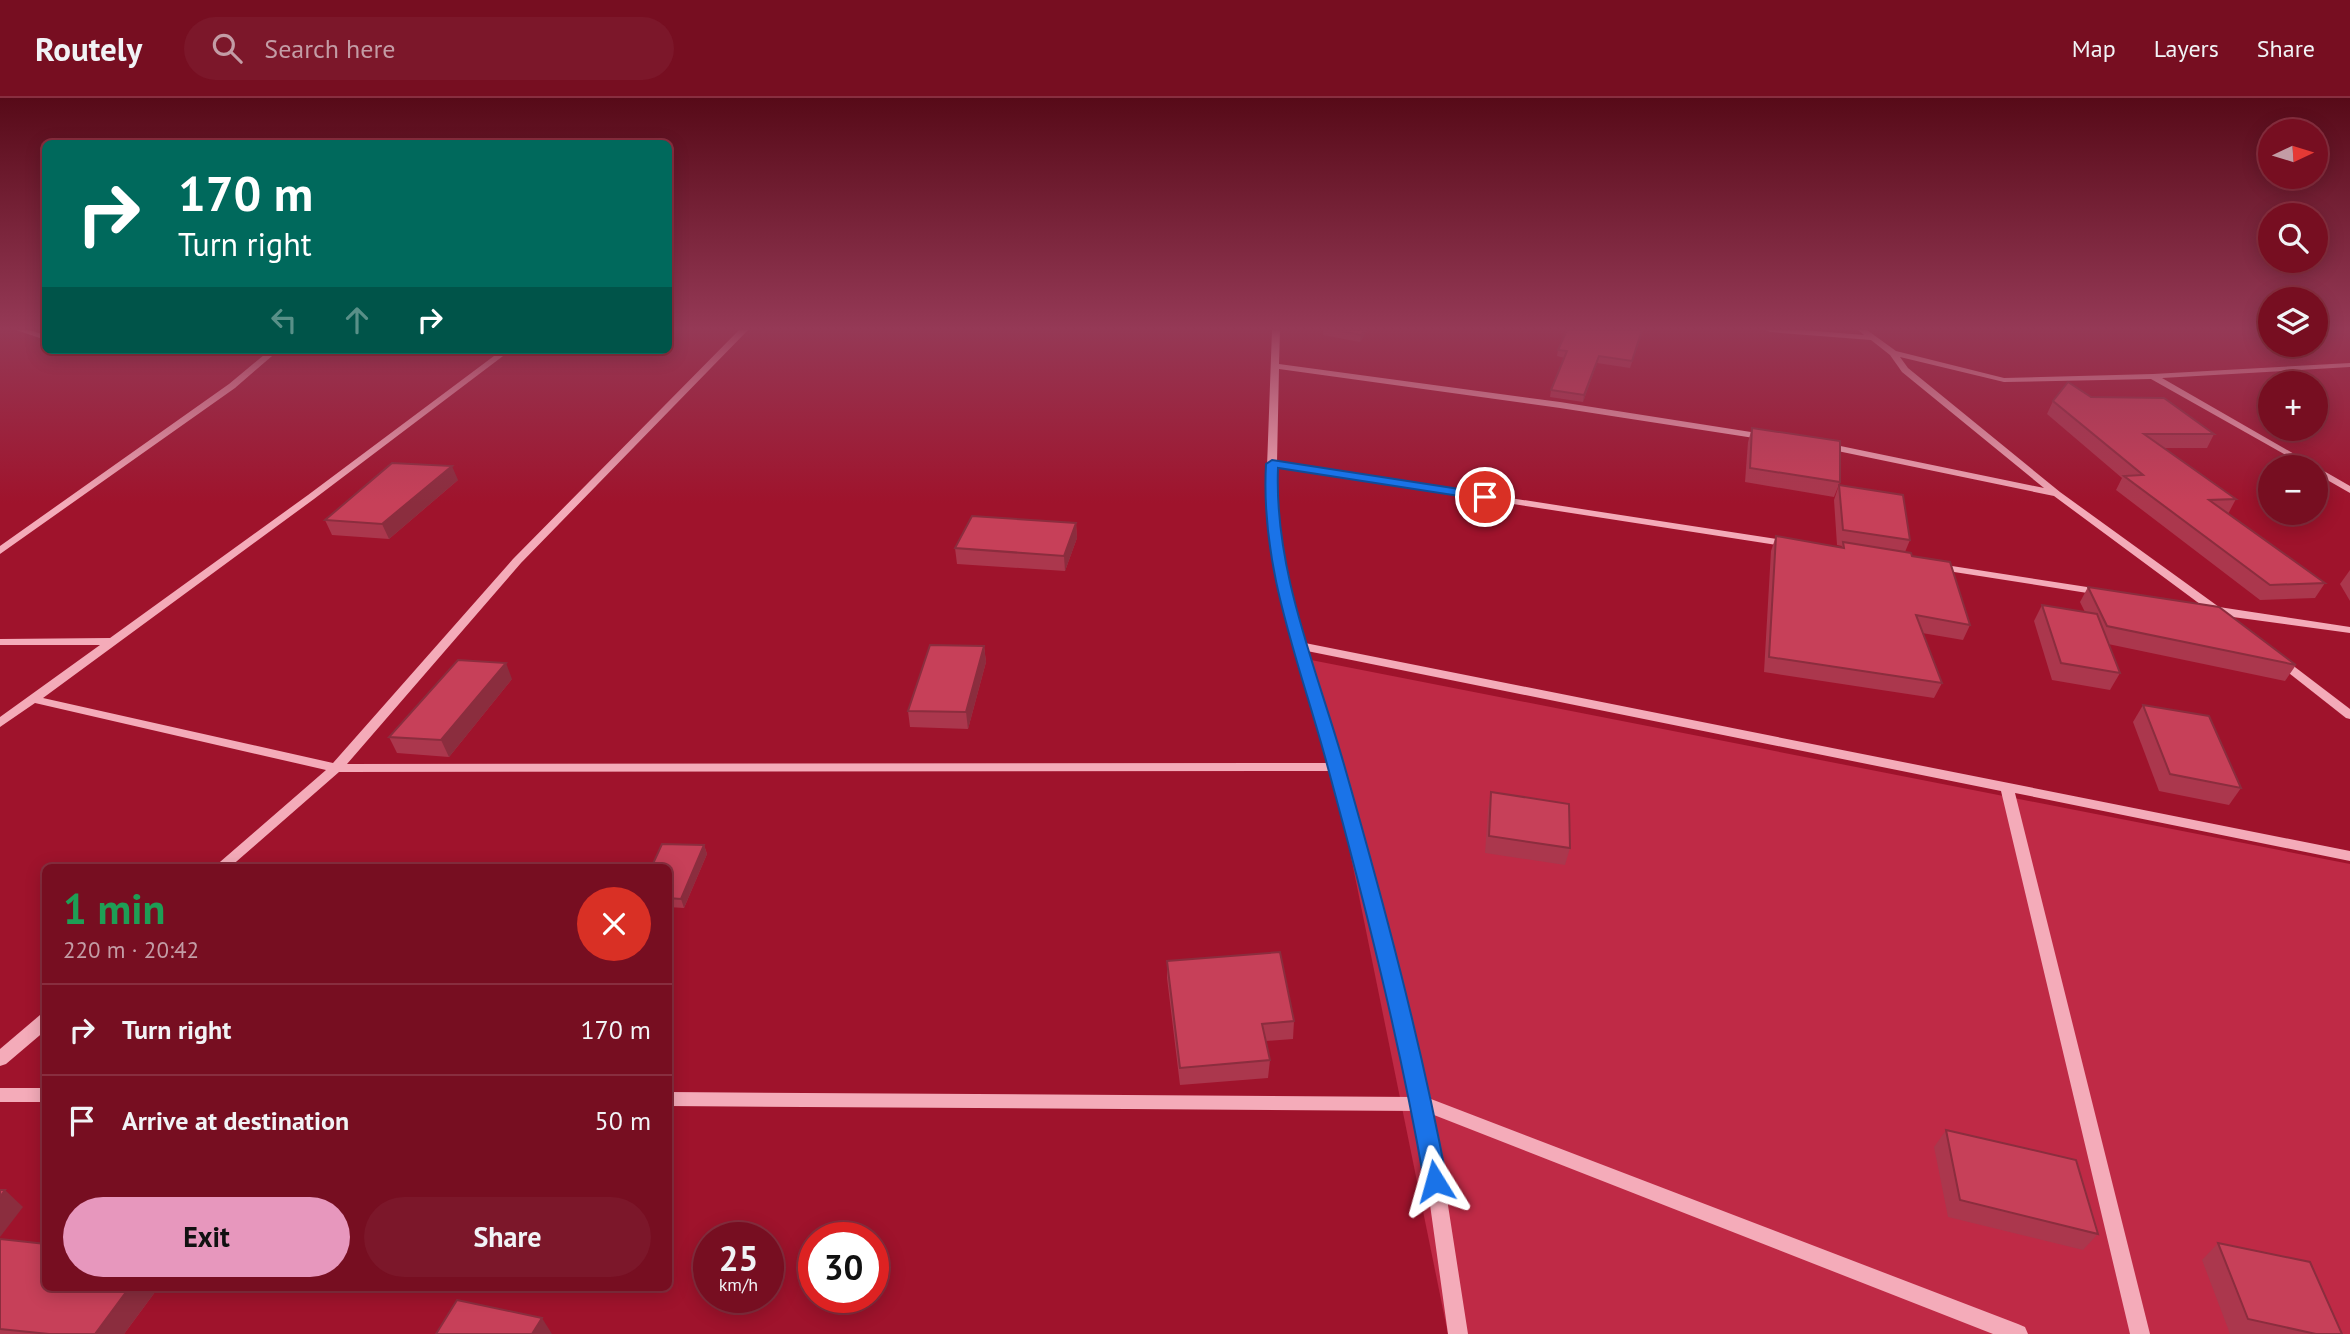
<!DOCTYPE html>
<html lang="en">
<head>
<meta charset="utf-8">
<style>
	:root { --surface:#770e21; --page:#7c172a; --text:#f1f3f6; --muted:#c39ca5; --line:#882e3f; --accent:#e797bd }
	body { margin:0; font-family:"PT Sans",sans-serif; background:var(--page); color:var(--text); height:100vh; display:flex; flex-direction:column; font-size:26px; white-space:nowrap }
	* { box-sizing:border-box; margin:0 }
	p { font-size:23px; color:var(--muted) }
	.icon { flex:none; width:38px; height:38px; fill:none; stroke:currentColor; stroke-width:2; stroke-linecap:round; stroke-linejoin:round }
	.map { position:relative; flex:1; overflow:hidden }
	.drawer { position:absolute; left:42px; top:766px; width:630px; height:427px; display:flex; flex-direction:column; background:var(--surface); border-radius:10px; box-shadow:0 4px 18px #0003,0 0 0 2px var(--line) }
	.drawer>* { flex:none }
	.top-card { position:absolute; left:42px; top:42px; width:630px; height:214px; border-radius:10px; box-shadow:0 4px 18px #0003,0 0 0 2px var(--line); background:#00695c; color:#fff; overflow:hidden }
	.needle { width:46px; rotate:86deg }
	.tools { position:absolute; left:2258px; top:21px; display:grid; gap:14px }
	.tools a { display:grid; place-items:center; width:70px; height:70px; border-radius:50%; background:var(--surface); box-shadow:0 4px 18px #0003,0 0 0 2px var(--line); font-size:35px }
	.speed { position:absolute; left:693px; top:1124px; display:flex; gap:14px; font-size:35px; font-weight:700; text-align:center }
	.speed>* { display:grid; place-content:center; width:91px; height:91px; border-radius:50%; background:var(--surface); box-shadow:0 4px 18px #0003,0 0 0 2px var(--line); line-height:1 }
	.speed small { font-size:18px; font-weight:400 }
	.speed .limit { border:10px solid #d22; background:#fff; color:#111 }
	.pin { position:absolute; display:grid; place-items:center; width:60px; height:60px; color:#fff; margin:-30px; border:4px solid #fff; border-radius:50%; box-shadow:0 2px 7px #0007 }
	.me { position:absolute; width:77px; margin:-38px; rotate:352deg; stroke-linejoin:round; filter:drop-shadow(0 0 5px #0008) }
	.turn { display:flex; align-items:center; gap:24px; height:147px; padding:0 21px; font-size:32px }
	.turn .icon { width:91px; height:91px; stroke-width:2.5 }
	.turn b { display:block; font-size:49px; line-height:60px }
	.lanes { display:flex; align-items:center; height:66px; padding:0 21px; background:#0003; justify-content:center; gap:35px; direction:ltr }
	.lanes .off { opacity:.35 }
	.round { display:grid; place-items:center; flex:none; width:74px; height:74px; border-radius:37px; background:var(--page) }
	.overview { display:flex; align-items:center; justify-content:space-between; height:119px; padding:0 21px }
	h1 { font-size:42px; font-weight:800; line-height:52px; color:#1e9e55 }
	.cta { display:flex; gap:14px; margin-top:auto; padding:14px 21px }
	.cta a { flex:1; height:80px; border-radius:42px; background:var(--accent); color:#111; font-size:28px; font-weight:800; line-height:80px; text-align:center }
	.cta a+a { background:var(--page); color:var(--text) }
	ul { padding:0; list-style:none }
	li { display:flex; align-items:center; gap:21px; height:91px; padding:0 21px; border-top:2px solid var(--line) }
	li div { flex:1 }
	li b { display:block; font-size:26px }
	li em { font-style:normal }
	header { display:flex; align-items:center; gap:42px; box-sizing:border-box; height:98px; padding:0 35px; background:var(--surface); border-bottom:2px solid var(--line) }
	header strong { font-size:33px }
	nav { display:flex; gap:38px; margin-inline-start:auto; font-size:24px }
	.search { width:490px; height:63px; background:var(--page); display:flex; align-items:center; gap:18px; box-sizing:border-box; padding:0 24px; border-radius:38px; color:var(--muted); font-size:26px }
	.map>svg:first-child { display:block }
	.green { fill:#bf2a46 }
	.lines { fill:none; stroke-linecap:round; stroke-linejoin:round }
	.minor { fill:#f4abb9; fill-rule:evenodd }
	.wall { fill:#ab374d }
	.shaded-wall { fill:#8b2d3e }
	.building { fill:#c74059; stroke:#8b2d3e; stroke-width:2 }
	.route { fill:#1a73e8; stroke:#114b97; stroke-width:2 }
</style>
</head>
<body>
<header>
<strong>Routely</strong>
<div class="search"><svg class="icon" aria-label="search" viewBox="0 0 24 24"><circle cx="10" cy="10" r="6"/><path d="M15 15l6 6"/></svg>Search here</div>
<nav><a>Map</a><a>Layers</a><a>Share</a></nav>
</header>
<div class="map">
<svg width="2350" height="1236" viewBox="0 0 2350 1236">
	<rect width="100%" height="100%" fill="#9f132c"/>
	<path class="green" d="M1311,562l1039,204v470h-902z"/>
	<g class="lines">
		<g class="minor">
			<path d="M16,232h13l17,5v5z"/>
			<path d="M739,232h9l-227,233 -174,201 982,-1 -51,-171 -12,-98 6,-164h8l-1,34 281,38 210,33v4l-3,1 -207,-32 -281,-39 -2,93 512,79 5,3 -5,3 -513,-80v27l12,98 17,51 1045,208v10l-335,-68 135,541h-20l-129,-543 -694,-140 36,116 88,332 587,225 7,3 3,7h-35l-559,-219 34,219h-20l-31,-223 -749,-5v-14l746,5 -82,-326 -993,1 -110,96h-16l113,-98 -291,-67 -35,24v-10l100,-72h-100v-6l110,-1 198,-143 194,-145h9l-197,149 -271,199 290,65 180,-204z"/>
			<path d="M1766,232h38l60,5 -6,-5h9l29,21 108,27 149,-4 197,-11v4l-188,11 188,108v7l-35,-20v-6h-8l-156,-88 -147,3 -104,-25 8,11 152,124 159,115 131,20v6l-132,-18 -14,-4 -1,-2 1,-2 -150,-111 -231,-48 -2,-2 5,-3 218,45 -142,-116 -12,-17 -19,-15 -101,-8z"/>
			<path d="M270,252h9l-44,38 -235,166v-8l229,-162z"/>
			<path d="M1939,466l161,25 5,3 -5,3 -165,-26 -1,-2z"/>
			<path d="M2279,559l4,1 67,51v10l-4,-1 -71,-56 -2,-2 2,-2z"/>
			<path d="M46,916v16l-40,34 -6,2v-17l40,-34z"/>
			<rect x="0" y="990" width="46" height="14"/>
		</g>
	</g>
	<g class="wall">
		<path d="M1323,232h45l-8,12 -37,-7z"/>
		<path d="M1643,232l-13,38 -33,-5 -14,39 -33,-5 1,-7 14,-32 -8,-2 1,-6z"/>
		<path d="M2091,299l123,37 -7,14h-44l73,51 -8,15 97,69 -10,15 -55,2 -144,-110 6,-12 -75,-64 6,-13z"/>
		<path d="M1752,330l88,54 -6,15 -89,-15 3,-40z"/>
		<path d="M458,382l-69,59 -57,-4 -7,-15z"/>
		<path d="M1839,387l71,55 -5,12 7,4 58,69 -7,15 -41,-7 20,50 -8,15 -170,-26 7,-121 5,-15 65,12 1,-2 -5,-1 -3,-45z"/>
		<path d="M1076,425l1,15 -12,33 -108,-7 -2,-16z"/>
		<path d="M2350,472v31l-10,-17z"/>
		<path d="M2088,489l208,78 -11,16 -177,-37 12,29 -10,17 -58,-10 -18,-59 8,-16 43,7 -5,-10z"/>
		<path d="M984,548l2,16 -18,67 -58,-2 -2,-16z"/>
		<path d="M512,581l-63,78 -52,-4 -8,-16z"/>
		<path d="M2143,607l98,83 -12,17 -70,-14 -26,-69z"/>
		<path d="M1491,694l79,56 -5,17 -80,-12 3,-44z"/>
		<path d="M704,747l3,9 -23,54 -16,-1v-39z"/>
		<path d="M1167,863l127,60 -1,18 -27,2 4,19 -2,18 -88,7 -13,-107z"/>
		<path d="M1946,1032l152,104 -15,16 -135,-33 -14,-70z"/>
		<path d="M0,1141l158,49 -34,46h-124z"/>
		<path d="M2218,1145l124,91h-112l-28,-74z"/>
	</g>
	<g class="shaded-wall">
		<path d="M1364,232h4l-8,12 1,-7z"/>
		<path d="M1599,258l-2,7 -14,39 1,-7z"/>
		<path d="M452,368l6,14 -69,59 -7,-15z"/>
		<path d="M1076,425l1,15 -12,33 -1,-15z"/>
		<path d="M984,548l2,16 -18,67 -2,-17z"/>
		<path d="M506,565l6,16 -63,78 -8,-17z"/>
		<path d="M704,747l3,9 -23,54 -3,-9z"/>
		<path d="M5,1092l18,17 -23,30v-40z"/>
		<path d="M129,1190h29l-34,46h-29z"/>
		<path d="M542,1220l10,16h-20z"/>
	</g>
	<g class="building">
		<path d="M1335,232h29l-3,5z"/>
		<path d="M1567,232h75l-10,31 -33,-5 -15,39 -33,-5 16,-39 -9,-1z"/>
		<path d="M2068,284l23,15 73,1 50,36h-70l92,65 -27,1 116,83 -55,2 -146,-109 19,-1 -90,-74z"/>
		<path d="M1752,330l88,13v41l-90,-14z"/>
		<path d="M392,365l60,3 -70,58 -57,-4z"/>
		<path d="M1839,387l64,10 7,45 -67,-10z"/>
		<path d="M972,418l104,7 -12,33 -109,-8z"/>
		<path d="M1776,438l68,12 -1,-6 68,11 1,3 38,6 20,63 -54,-10 26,68 -173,-26z"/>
		<path d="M2088,489l131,20 77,58 -189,-39z"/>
		<path d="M2042,507l55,9 23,59 -59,-10z"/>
		<path d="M930,547l54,1 -18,66 -58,-1z"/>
		<path d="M458,562l48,3 -65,77 -52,-3z"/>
		<path d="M2143,607l66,11 32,72 -71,-14z"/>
		<path d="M1491,694l78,12 1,44 -81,-12z"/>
		<path d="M662,746l42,1 -23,54 -13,-1v-30h-17z"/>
		<path d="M1280,854l14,69 -32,3 8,36 -90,8 -13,-107z"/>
		<path d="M1946,1032l130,30 22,74 -138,-34z"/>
		<path d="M0,1092h5l-5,7z"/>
		<path d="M0,1141l46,5v44h83l-34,46h-46l-49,-5z"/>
		<path d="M2218,1145l92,19 32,72h-26l-68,-15z"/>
		<path d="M457,1202l85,18 -10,16h-96z"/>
	</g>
	<linearGradient id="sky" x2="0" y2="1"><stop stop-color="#570a18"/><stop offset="0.57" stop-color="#953956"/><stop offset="1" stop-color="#953956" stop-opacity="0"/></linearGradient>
	<rect width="2350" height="405" fill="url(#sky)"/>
	<path class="route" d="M1272,362l213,33 7,4 -7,3 -207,-32c-4,104 39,201 67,300 39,136 76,274 102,413l-4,7 -8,3 -8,-3 -3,-7c-24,-139 -59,-277 -96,-413 -27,-102 -68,-197 -62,-304z"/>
</svg>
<div class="tools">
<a><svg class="needle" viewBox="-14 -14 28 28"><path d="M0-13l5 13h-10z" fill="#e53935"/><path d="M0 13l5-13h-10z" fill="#c39ca5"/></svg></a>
<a><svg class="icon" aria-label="search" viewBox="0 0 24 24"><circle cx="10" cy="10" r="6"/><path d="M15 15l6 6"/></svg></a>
<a><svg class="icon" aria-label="layers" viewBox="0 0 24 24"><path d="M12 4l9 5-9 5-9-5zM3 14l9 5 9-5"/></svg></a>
<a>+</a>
<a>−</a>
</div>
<div class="speed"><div>25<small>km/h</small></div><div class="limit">30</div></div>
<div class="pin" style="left:1485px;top:399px;background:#d93025"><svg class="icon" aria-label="arrive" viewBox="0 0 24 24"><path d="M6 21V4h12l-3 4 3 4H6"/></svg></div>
<svg class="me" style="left:1435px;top:1083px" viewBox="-20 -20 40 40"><path d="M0-17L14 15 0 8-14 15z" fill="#1a73e8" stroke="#fff" stroke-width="4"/></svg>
<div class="top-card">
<div class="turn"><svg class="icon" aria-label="right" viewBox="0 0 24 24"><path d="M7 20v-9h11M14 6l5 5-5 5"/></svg><div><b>170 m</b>Turn right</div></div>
<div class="lanes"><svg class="icon off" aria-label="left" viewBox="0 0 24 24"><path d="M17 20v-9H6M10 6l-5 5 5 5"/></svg><svg class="icon off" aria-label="ahead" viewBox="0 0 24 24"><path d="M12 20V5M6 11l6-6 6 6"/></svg><svg class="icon" aria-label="right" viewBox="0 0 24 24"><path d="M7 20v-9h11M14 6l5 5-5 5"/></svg></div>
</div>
<section class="drawer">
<div class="overview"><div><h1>1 min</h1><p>220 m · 20:42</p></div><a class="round" style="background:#d93025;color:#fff"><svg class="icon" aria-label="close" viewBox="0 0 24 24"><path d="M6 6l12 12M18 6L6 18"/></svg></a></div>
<ul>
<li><svg class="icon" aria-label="right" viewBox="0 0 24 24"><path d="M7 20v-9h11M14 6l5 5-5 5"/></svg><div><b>Turn right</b></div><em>170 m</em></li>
<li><svg class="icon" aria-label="arrive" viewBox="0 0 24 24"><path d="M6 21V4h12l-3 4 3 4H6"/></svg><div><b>Arrive at destination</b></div><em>50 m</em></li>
</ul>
<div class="cta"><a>Exit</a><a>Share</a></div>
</section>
</div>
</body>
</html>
